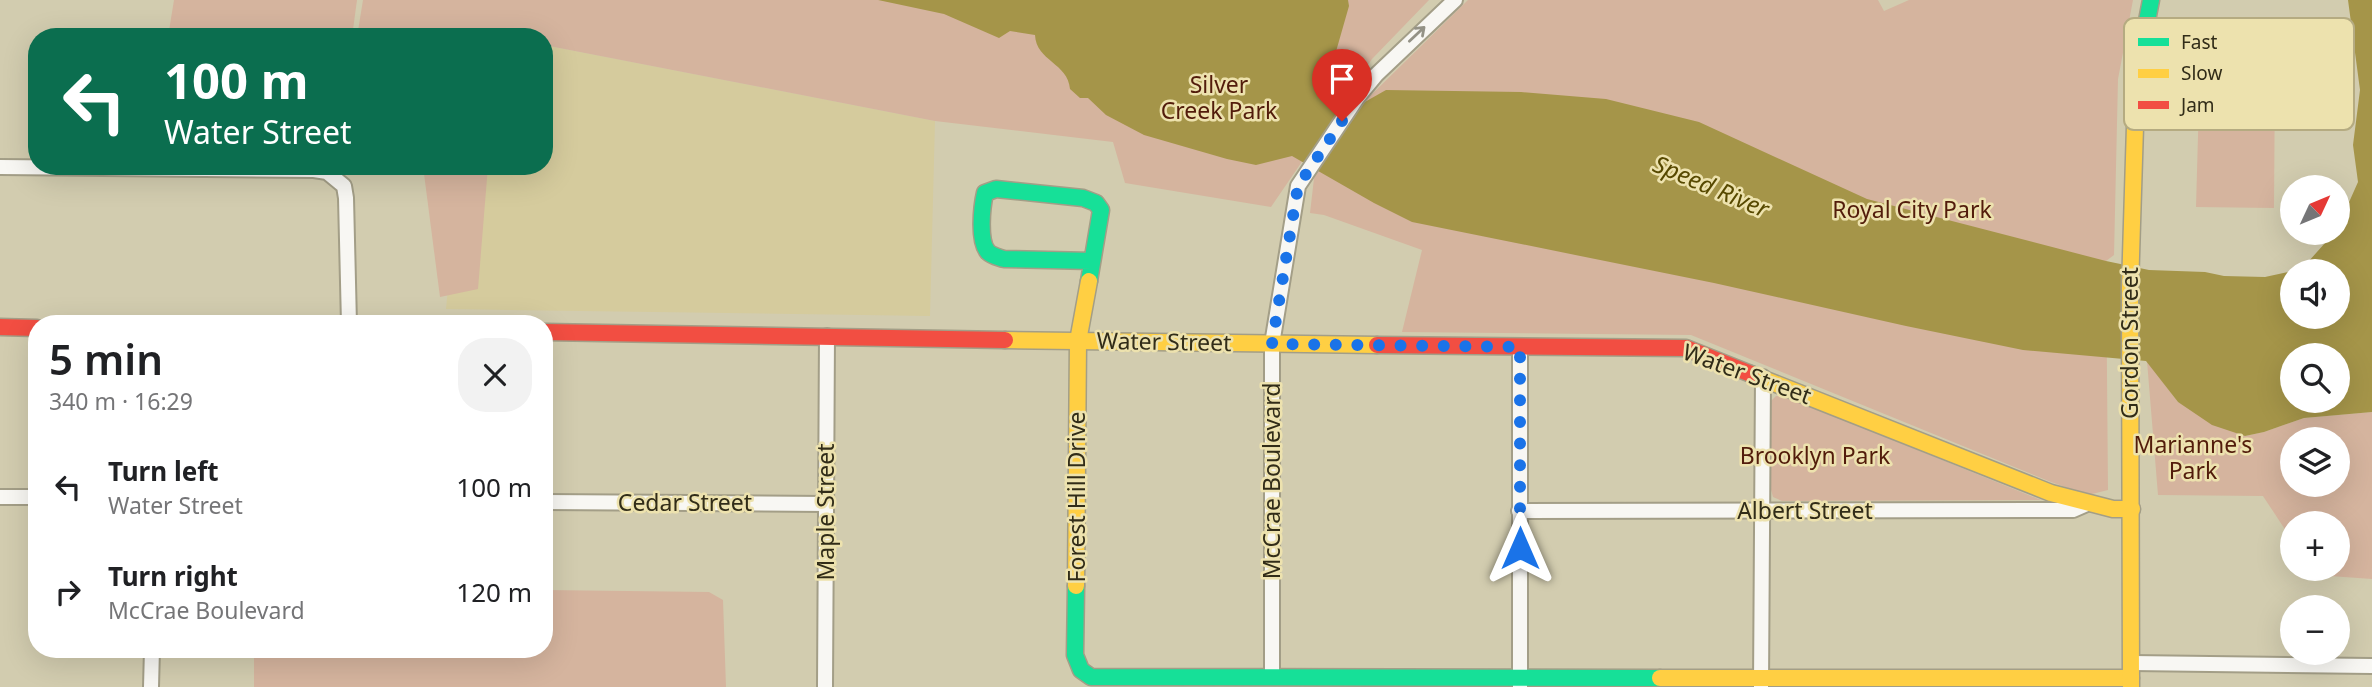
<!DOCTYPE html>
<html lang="en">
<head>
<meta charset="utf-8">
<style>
	:root { --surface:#fff; --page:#f2f2f2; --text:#202124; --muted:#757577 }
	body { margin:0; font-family:"Noto Sans",sans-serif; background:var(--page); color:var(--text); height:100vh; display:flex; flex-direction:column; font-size:26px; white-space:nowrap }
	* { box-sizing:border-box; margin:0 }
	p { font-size:23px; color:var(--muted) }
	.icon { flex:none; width:38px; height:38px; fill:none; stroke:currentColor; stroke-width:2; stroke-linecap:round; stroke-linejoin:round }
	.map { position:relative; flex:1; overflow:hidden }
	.sheet { position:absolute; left:28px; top:315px; width:525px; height:343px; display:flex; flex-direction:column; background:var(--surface); border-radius:28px; box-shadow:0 7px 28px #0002 }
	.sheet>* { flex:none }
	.banner { position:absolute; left:28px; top:28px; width:525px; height:147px; border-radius:28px; box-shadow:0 7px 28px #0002; background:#0b6e4f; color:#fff; overflow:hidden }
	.needle { width:46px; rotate:46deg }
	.fabs { position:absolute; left:2280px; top:175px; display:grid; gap:14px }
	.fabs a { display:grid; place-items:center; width:70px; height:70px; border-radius:50%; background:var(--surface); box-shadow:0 7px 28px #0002; font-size:35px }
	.pin { position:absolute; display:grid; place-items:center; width:60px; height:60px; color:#fff; margin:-72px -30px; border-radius:50% 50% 50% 0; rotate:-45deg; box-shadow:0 0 7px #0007 }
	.pin .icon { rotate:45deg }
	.me { position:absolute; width:77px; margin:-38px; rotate:0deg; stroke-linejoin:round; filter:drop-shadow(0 0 5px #0008) }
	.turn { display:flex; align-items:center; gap:24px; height:147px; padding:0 21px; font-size:32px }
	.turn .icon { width:91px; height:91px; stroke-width:2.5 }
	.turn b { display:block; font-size:49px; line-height:60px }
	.round { display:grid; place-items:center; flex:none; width:74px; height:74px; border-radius:28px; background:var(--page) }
	.summary { display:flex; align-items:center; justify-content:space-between; height:119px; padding:0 21px }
	h1 { font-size:42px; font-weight:600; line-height:52px }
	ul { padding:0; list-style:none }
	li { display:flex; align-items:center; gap:21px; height:105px; padding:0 21px }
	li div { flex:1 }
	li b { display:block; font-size:26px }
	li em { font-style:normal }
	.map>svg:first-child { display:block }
	.built { fill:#d5cb9d }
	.green { fill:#d5b49e; fill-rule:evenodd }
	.water { fill:#a59549; fill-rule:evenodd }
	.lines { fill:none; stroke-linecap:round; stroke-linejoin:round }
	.street-casing { stroke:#a39e87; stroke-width:18 }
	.fast-casing { stroke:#a39e87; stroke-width:19 }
	.slow-casing { stroke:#a39e87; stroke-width:19 }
	.jam-casing { stroke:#a39e87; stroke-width:19 }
	.street { stroke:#f8f7f3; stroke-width:14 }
	.fast { stroke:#16e098; stroke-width:16 }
	.slow { stroke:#ffcf43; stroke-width:16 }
	.jam { stroke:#f24e42; stroke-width:16 }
	.oneway { stroke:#949286 }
	.route { stroke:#1a73e8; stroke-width:12; stroke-dasharray:0 21.6 }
	.labels { text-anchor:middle; stroke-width:5; stroke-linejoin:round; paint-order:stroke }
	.park-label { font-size:23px; fill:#521c0b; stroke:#ede2ae }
	.street-label { font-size:23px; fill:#312c18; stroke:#ede2ae }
	.water-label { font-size:24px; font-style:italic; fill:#574900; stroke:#ede2ae }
	.key { fill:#ede2ae; stroke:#b5ab81; stroke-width:2 }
	.key-label { font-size:19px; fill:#312c18 }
</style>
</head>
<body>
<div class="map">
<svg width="2372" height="687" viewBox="0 0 2372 687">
	<rect width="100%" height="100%" fill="#d2ccaf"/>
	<path class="built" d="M544,45l391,76 -5,195 -484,-7 14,-143h84z"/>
	<g class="green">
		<path d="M174,0h183l-5,37h-184z"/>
		<path d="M363,0h1066l-57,59 -101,148 -146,-24 -12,-41 -178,-21 -391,-76v-8h-187z"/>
		<path d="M1468,0h410l6,11 25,-11h224l-15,79 -4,176 -8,6 2,229 -20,5 -37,-13 -360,-147 -289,-3 20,-82 -98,-35 -14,-2 5,-43 48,-67z"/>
		<path d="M2200,65l75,3 -1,140 -78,-1z"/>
		<path d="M423,166h65l-10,123 -38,8z"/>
		<path d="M2147,361l31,41 67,34 19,-4 40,-14 68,-6v167l-56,-4 -5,-6h27v-46h-46v17l-29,-44 -105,-1zM2292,439h46v46h-46z"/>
		<path d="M1776,396l11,1 254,103 -259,1 -9,-4 -3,-11 1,-85z"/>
		<path d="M544,590l165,2 14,8 3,87h-472v-38h290z"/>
	</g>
	<path class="water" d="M878,0h470l1,6 -20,70 8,14 26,13 23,-13 135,2 85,7 93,23 168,77 239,62 43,9 56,2 19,4 41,1 27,-6v46h46v-46h-45l15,-9 26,-29h4v-6l20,-45 -5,-37 7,-55 -12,-90h24v412l-68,6 -40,14 -19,4 -33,-11 -34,-23 -32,-41 -123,-11 -117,-24 -192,-43 -302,-61 -38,-19 -82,-47 -36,9 -29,-6 -83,-24 -38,-20 -18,-17h-8l-10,-9c-2,-26 -34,-28 -35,-54l-25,-4 -11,7 -55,-24zM2292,355h46v46h-46z"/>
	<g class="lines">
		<defs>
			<g id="street">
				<path d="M0,167l314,3 13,2 17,14 2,12 3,126"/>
				<path d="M0,497h37"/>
				<path d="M544,502l282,2"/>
				<path d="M1519,511l554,-1 16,-7"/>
				<path d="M2132,663l240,3"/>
				<path d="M1272,677v-333l26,-158 59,-88 19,-23 79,-75"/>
				<path d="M1520,686v-339"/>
				<path d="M1761,686l2,-309"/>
				<path d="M151,687l1,-38"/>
				<path d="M825,687l2,-351"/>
			</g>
			<g id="fast">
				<path d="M2136,94l4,-37 11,-57"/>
				<path d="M1089,281l12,-71 -5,-7 -13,-5 -87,-9 -11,4c-3,13 -7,48 3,59 4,4 10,5 16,7l88,2"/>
				<path d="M1076,586l-1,69 6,15 10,7 569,1"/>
			</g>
			<g id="slow">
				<path d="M1005,340l372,5"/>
				<path d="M1751,374l300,119 62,16h19"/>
				<path d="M1076,586l2,-245 11,-60"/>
				<path d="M1660,678h471"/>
				<path d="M2131,687l-1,-399 6,-194"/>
			</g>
			<g id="jam">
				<path d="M0,327l37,1"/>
				<path d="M544,332l461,8"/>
				<path d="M1377,345l309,3 65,26"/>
			</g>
		</defs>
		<use href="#street" class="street-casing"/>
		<use href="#fast" class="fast-casing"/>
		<use href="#slow" class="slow-casing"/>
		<use href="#jam" class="jam-casing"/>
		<use href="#street" class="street"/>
		<use href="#fast" class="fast"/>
		<use href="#slow" class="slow"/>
		<use href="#jam" class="jam"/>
	</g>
	<defs><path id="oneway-shaft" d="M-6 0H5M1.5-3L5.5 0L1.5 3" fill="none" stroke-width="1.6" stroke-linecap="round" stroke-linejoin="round" transform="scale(1.75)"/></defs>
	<use class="oneway" href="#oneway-shaft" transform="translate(1417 34) rotate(-43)"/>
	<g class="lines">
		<path class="route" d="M1342,121l-44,65 -26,158 248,3v201"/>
	</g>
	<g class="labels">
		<g class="park-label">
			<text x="1219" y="93">Silver<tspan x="1219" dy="26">Creek Park</tspan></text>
			<text x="1912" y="218">Royal City Park</text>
			<text x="2193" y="453">Marianne's<tspan x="2193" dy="26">Park</tspan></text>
			<text x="1815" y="464">Brooklyn Park</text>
		</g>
		<g class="street-label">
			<text transform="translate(1164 342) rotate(1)" y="8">Water Street</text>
			<text transform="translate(2130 343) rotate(-90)" y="8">Gordon Street</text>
			<text transform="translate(1747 374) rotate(20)" y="8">Water Street</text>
			<text transform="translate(1272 481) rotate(-90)" y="8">McCrae Boulevard</text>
			<text transform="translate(1077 497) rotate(-90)" y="8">Forest Hill Drive</text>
			<text x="685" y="511">Cedar Street</text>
			<text x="1805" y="519">Albert Street</text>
			<text transform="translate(826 512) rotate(-90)" y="8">Maple Street</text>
		</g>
		<g class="water-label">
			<text transform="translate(1711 187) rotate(23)" y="8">Speed River</text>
		</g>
	</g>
	<rect x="2124" y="18" width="230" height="112" rx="10" class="key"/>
	<rect x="2138" y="38" width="31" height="8" fill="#16e098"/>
	<rect x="2138" y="69" width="31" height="9" fill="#ffcf43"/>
	<rect x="2138" y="101" width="31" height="8" fill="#f24e42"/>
	<g class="key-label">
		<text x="2181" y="49">Fast</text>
		<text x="2181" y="80">Slow</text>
		<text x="2181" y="112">Jam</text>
	</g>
</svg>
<div class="fabs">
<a><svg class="needle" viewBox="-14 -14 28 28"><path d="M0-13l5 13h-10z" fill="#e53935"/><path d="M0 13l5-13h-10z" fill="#757577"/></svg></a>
<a><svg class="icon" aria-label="sound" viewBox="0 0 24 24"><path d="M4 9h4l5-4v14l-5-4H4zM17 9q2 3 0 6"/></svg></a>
<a><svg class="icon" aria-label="search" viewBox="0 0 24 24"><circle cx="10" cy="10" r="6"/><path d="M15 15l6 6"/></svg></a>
<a><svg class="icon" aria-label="layers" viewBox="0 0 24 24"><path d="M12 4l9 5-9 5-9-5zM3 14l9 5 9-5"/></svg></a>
<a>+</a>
<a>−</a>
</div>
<div class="pin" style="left:1342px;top:121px;background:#d93025"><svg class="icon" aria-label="arrive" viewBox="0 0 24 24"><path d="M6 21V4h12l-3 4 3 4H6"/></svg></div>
<svg class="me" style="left:1520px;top:548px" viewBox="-20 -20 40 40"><path d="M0-17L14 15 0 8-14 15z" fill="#1a73e8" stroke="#fff" stroke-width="4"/></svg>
<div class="banner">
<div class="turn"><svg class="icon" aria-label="left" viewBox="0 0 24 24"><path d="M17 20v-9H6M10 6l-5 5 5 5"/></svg><div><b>100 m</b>Water Street</div></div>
</div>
<section class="sheet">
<div class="summary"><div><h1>5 min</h1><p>340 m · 16:29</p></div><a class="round"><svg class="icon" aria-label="close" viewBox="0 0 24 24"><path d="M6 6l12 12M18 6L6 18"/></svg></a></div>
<ul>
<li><svg class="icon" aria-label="left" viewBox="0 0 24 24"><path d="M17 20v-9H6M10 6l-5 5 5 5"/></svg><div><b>Turn left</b><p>Water Street</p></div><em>100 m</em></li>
<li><svg class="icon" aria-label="right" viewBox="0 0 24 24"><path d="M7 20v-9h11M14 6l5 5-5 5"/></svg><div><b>Turn right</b><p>McCrae Boulevard</p></div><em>120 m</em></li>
</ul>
</section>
</div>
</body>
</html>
